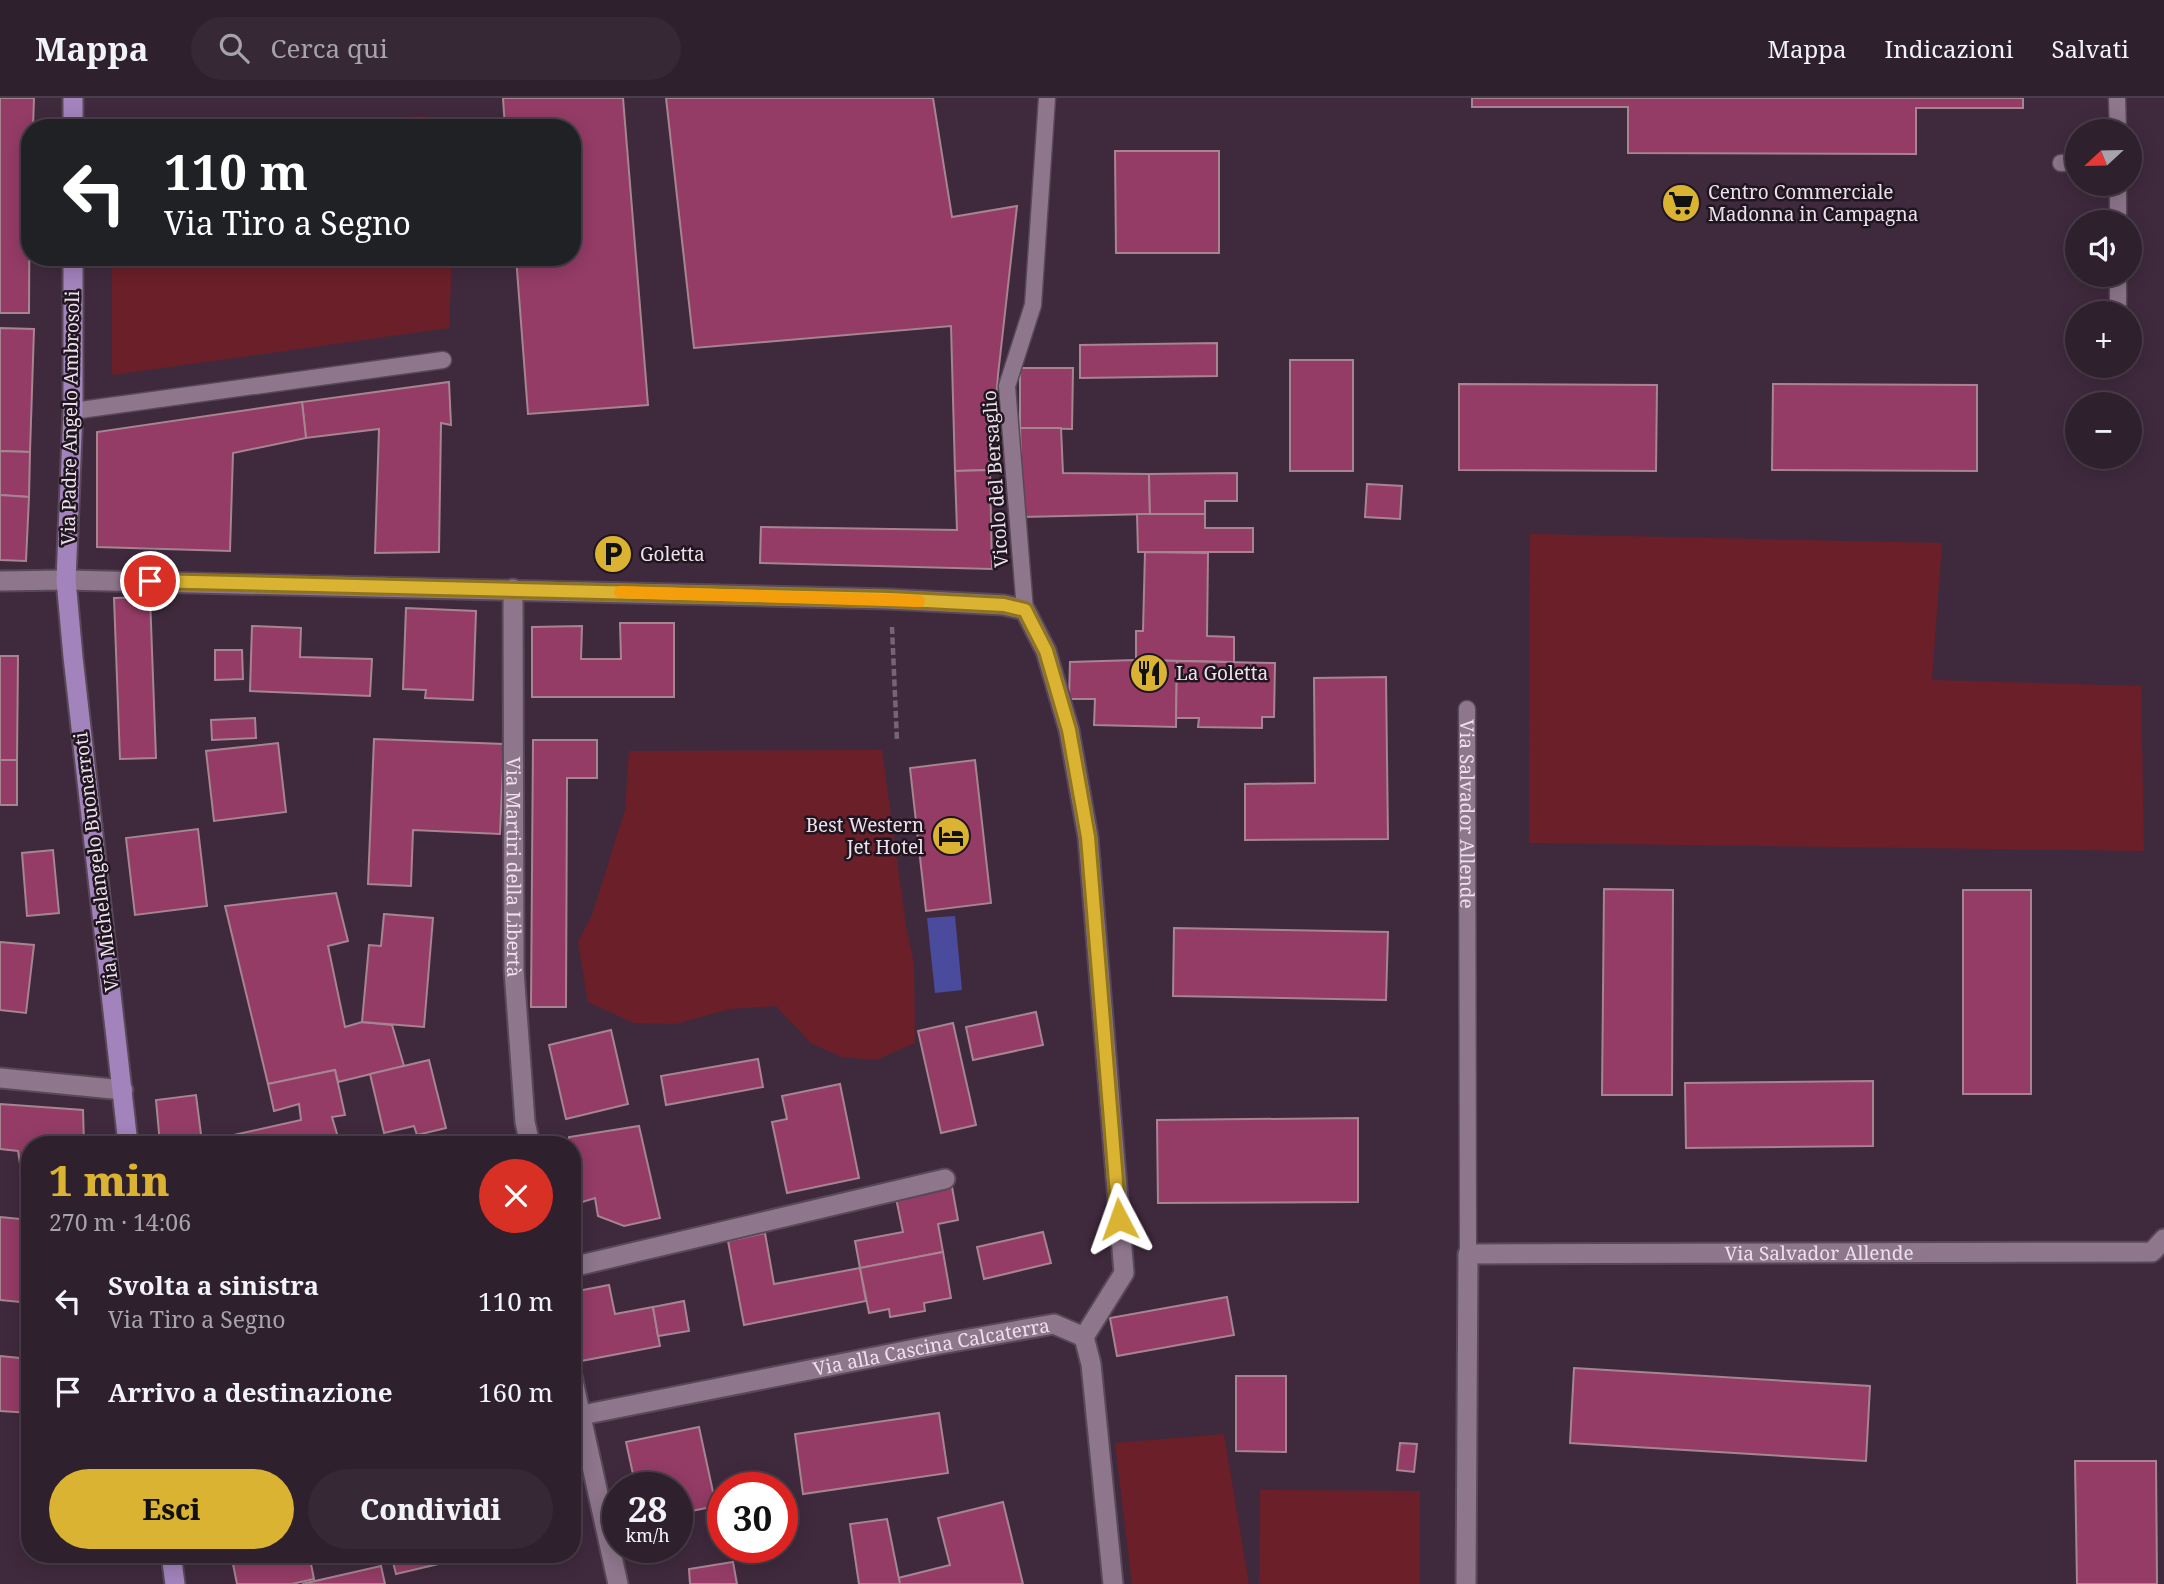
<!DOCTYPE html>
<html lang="it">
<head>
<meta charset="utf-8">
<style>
	:root { --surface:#2f202e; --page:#372836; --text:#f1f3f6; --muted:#a7a3aa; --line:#4a3e4a; --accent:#dab333 }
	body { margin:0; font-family:"Noto Serif",serif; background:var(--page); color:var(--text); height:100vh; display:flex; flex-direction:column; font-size:26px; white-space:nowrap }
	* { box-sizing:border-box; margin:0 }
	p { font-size:23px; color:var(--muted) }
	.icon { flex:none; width:38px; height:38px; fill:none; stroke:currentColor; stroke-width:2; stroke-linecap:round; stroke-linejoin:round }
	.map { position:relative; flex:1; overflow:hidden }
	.sheet { position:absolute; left:21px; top:1038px; width:560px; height:427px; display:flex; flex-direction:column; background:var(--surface); border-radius:28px; box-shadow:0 4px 18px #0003,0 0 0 2px var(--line) }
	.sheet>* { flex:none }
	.hud { position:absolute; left:21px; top:21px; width:560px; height:147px; border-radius:28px; box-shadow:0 4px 18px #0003,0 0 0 2px var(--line); background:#202124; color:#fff; overflow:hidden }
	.needle { width:46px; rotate:248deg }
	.controls { position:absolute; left:2065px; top:21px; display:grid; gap:14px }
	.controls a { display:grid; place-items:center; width:77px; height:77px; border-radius:50%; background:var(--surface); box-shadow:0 4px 18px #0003,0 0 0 2px var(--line); font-size:35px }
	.speed { position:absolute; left:602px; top:1374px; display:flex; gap:14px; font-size:35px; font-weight:700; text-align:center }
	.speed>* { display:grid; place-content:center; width:91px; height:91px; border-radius:50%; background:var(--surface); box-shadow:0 4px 18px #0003,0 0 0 2px var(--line); line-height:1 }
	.speed small { font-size:18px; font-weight:400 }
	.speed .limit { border:10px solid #d22; background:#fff; color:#111 }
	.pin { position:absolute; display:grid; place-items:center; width:60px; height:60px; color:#fff; margin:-30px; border:4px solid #fff; border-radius:50%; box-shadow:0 2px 7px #0007 }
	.me { position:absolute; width:77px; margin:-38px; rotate:356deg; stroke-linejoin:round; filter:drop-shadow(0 0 5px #0008) }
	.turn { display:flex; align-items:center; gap:24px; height:147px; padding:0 28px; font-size:32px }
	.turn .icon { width:91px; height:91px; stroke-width:2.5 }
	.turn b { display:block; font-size:49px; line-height:60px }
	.round { display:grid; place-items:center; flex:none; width:74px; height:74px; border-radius:37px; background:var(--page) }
	.overview { display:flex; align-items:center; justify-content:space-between; height:119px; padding:0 28px }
	h1 { font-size:42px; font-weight:800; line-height:52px; color:var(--accent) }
	.cta { display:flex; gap:14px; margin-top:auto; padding:14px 28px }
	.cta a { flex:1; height:80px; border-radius:42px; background:var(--accent); color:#111; font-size:28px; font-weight:800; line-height:80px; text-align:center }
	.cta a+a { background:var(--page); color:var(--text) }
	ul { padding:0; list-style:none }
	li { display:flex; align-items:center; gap:21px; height:91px; padding:0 28px }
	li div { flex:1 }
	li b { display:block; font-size:26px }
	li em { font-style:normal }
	header { display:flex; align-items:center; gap:42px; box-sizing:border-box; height:98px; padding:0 35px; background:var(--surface); border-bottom:2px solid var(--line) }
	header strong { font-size:33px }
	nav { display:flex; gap:38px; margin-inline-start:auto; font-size:24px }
	.search { width:490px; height:63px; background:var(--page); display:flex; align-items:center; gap:18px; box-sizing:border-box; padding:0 24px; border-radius:38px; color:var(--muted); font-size:26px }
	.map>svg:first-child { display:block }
	.green { fill:#6b1f28 }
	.water { fill:#4a4b9c }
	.building { fill:#943c66; stroke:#a68492; stroke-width:2 }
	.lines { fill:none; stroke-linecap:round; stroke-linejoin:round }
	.service-casing { stroke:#594858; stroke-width:19 }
	.minor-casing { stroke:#594858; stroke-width:23 }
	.primary-casing { stroke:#594858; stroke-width:23 }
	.path { stroke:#766475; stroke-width:4.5; stroke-dasharray:7 3.5; stroke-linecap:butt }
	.service { stroke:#8e768c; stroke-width:16 }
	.minor { stroke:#8e768c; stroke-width:19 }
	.primary { stroke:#a283bc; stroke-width:19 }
	.route-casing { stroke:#8e7421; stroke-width:18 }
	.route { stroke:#dab333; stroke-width:12 }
	.slow { stroke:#f59e0b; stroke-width:12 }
	.labels { text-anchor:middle; stroke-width:5; stroke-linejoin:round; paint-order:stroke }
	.poi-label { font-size:19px; fill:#ede0ec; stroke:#20161f; text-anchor:start }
	.street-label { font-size:19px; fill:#ede0ec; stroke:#20161f }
</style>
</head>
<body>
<header>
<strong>Mappa</strong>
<div class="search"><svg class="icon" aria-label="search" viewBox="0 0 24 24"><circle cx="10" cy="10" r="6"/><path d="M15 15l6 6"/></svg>Cerca qui</div>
<nav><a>Mappa</a><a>Indicazioni</a><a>Salvati</a></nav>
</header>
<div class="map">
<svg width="2164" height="1486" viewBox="0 0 2164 1486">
	<rect width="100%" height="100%" fill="#3f2a3d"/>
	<g class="green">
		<path d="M426,18l5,12h-260z"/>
		<path d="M112,159h340l-3,71 -337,47z"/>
		<path d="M1530,436l412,9 -10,137 209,6 3,165 -615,-8z"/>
		<path d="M882,652l24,176 8,38 1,79 -39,17 -34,-3 -31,-14 -35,-37 -47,3 -53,15 -42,-1 -46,-21 -10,-60 14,-27 33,-105 4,-59z"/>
		<path d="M1224,1336l25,150h-117l-17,-141z"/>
		<path d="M1260,1392l160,1v93h-161z"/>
	</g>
	<path class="water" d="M955,818l7,74 -27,3 -8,-75z"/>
	<g class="building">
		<path d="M0,0h34l-1,30h-3l-1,185h-29z"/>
		<path d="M503,0h120l25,307 -120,9 -12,-157h56v-129h-67z"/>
		<path d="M666,0h267l19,119 65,-11 -19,169 -8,95 -35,1 -4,-145 -257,22z"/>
		<path d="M1472,0h551v10h-107v46l-288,-1v-46h-156z"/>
		<path d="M1115,53h104v102h-103z"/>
		<path d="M0,230l34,1 -4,123 -30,-1z"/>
		<path d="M1217,245v33l-137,2v-33z"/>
		<rect x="1290" y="262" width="63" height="111"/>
		<path d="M1020,270h53l-1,61 -52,-1z"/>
		<path d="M449,284l2,43 -10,-2 -2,129 -64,1 4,-124 -73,9 -4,-36z"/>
		<path d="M1459,286l198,1 -1,86 -197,-1z"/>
		<path d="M1773,286l204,1v86l-205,-1z"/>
		<path d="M302,304l4,36 -73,15 -3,98 -133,-4v-115z"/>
		<path d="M1020,330h41l2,45 86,1 1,40 -127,3z"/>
		<path d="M0,353l30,1 -1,45 -29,-2z"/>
		<path d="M990,372l2,99 -232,-6 1,-36 196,3 -2,-59z"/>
		<path d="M1237,375v28h-32v13h-55l-1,-40z"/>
		<path d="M1367,386l35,2 -2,33 -35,-2z"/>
		<path d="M0,397l29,2 -3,64 -26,-1z"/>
		<path d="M1137,416h68v14h48v24h-115z"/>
		<path d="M1145,454l63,1 -1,83 27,1v25l-98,-2v-29h7z"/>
		<path d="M150,499l6,161 -36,1 -6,-161z"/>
		<path d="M406,510l70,3 -3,89 -48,-2 1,-8 -23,-1z"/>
		<path d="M620,525h54v74h-142v-70l50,-1 -1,33h40z"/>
		<path d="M252,528l49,2 -1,29 72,2 -2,37 -120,-5z"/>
		<path d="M215,552h27l1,29 -28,1z"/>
		<path d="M0,558h18l-1,104h-17z"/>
		<path d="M1136,562l41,1 -1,66 -82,-2 1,-26h-26l1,-37z"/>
		<path d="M1177,563l98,2 -1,54h-12v11l-64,-1 1,-9h-23z"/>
		<path d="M1386,579l2,162 -143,1v-56l70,-1 -1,-105z"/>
		<path d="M255,620l1,20 -44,2 -1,-20z"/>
		<path d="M374,641l130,5 -4,90 -87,-4 -2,56 -43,-2z"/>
		<path d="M533,642h64v38h-30l-1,229h-35z"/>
		<path d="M278,645l8,69 -72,9 -8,-70z"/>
		<rect x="0" y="662" width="17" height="45"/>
		<path d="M975,662l16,143 -65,8 -16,-143z"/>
		<path d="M198,731l9,77 -72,9 -9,-77z"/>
		<path d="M53,752l6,63 -32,3 -5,-63z"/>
		<path d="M1604,791l69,1 -1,205h-70z"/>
		<rect x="1963" y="792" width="68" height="204"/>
		<path d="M336,795l12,48 -20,5 17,81 17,-5 30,3 12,41 -66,16 -3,-12 -67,14 -43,-178z"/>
		<path d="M384,816l49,4 -9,109 -62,-5 7,-77 12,1z"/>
		<path d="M1174,830l214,4 -2,68 -213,-4z"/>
		<path d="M0,844l34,3 -8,68 -26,-3z"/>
		<path d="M1036,914l7,33 -70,15 -7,-33z"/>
		<path d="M953,925l23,102 -35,8 -23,-102z"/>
		<path d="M611,932l17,74 -62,15 -17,-74z"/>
		<path d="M758,961l5,28 -97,18 -5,-29z"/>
		<path d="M429,962l17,68 -29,7 -3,-9 -30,7 -14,-59z"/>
		<path d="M335,972l10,45 -13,2 8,27h-180l-4,-44 40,-5 6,47 99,-22 -2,-16 -25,7 -6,-27z"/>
		<path d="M1873,983v65l-187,2 -1,-65z"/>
		<path d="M840,986l19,94 -72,15 -15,-71 15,-3 -5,-23z"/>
		<path d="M0,1006l83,6 1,34h-54v37l-7,1 -5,-31 -18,-2z"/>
		<path d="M1358,1020v84l-200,1 -1,-83z"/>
		<path d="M639,1028l21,92 -36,8 -26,-10 -3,-18 -16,5 -7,-21v-38h-3v-7z"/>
		<path d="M952,1089l6,33 -20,4 5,28 -83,16 -5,-27 48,-9 -7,-34z"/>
		<path d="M0,1119l30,3v83l-30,-3z"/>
		<path d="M1043,1134l8,31 -67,16 -7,-32z"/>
		<path d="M765,1135l9,51 86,-16 6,33 -122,24 -16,-84z"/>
		<path d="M943,1154l8,46 -27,5 1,8 -35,6 -1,-8 -20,4 -9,-45z"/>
		<path d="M609,1187l6,29 38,-7 7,39 -79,15 -9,-45v-24z"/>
		<path d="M1227,1199l7,38 -117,21 -7,-38z"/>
		<path d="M684,1203l5,30 -31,5 -5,-29z"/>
		<path d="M0,1258l30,3v54l-30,-2z"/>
		<path d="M1574,1270l296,18 -4,75 -296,-18z"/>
		<path d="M1236,1278h50v76l-50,-1z"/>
		<path d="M939,1315l9,60 -145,21 -8,-60z"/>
		<path d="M699,1329l17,79 -39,8v-26h-41l-10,-46z"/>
		<path d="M1400,1345l17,1 -3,28 -17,-2z"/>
		<path d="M2075,1363h81l1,123h-80z"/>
		<path d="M1003,1404l20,82h-123l-2,-6 52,-13 -12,-47z"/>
		<path d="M887,1421l13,65h-41l-9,-60z"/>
		<path d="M231,1456h78l5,25 -22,5h-55z"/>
		<path d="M391,1456h90l-85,20z"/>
		<path d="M733,1464l4,22h-47l-1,-15z"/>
		<path d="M381,1468l4,18h-83z"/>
	</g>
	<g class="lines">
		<defs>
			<g id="service">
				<path d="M2117,0l1,33"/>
				<path d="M2061,65h16"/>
				<path d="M2118,124v-38"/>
				<path d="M2118,215v-38"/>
				<path d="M73,313l370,-51"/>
				<path d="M1025,512l-18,-224 26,-81 14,-207"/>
				<path id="s1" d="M1467,611l1,545"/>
			</g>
			<g id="minor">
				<path d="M0,483l66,-1 823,19 115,6 21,5 21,41 23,79 19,107 36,436 -40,64"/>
				<path id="s2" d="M513,491l1,381 11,152 5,22"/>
				<path d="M0,980l123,12"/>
				<path d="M572,1169l373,-88"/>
				<path d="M572,1278l46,208"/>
				<path id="s3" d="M572,1319l363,-72 119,-21 30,13 7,27 22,220"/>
				<path id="s4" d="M1466,1486l2,-330 684,-2 12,-13"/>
			</g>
			<g id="primary">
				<path d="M73,30v-30"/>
				<path d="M73,159v154l-7,169 7,77 55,487"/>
				<path d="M171,1456l4,30"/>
			</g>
		</defs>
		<use href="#service" class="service-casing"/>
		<use href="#minor" class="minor-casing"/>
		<use href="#primary" class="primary-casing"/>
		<path class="path" d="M892,529l5,114"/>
		<use href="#service" class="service"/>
		<use href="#minor" class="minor"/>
		<use href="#primary" class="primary"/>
	</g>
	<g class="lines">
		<defs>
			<path id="route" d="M150,483l739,18 115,6 21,5 21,41 23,79 19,107 31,382"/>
		</defs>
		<use href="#route" class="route-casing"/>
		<use href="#route" class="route"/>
		<path class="slow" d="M620,494l299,9"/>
	</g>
	<defs>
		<symbol id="supermarket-disc" viewBox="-11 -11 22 22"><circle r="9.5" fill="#dab333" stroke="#20161f"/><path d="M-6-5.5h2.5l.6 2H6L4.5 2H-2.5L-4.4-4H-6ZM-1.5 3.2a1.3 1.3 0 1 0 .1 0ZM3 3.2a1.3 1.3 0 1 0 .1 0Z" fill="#111"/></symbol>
		<symbol id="parking-disc" viewBox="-11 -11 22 22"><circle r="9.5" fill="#dab333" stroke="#20161f"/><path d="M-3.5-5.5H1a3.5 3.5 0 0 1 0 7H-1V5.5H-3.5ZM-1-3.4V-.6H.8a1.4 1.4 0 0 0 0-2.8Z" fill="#111"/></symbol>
		<symbol id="restaurant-disc" viewBox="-11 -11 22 22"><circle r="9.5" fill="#dab333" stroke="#20161f"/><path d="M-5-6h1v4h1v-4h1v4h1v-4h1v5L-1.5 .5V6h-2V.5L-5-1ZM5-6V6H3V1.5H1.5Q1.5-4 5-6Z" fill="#111"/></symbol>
		<symbol id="hotel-disc" viewBox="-11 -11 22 22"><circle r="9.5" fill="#dab333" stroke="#20161f"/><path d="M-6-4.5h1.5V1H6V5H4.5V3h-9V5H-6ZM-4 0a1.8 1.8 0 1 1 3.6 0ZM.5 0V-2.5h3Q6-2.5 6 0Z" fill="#111"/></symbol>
	</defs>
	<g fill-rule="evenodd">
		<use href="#supermarket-disc" x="1659" y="83" width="44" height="44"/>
		<use href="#parking-disc" x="591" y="434" width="44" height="44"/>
		<use href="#restaurant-disc" x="1127" y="553" width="44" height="44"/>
		<use href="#hotel-disc" x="929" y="716" width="44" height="44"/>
	</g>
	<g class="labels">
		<g class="poi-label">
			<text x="1708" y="101">Centro Commerciale<tspan x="1708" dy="22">Madonna in Campagna</tspan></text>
			<text x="640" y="463">Goletta</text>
			<text x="1176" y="582">La Goletta</text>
			<text x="924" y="734" text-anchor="end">Best Western<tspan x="924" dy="22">Jet Hotel</tspan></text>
		</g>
		<g class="street-label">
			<text transform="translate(70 320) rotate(-89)" y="7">Via Padre Angelo Ambrosoli</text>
			<text transform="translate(995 381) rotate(-94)" y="7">Vicolo del Bersaglio</text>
			<text dy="7" stroke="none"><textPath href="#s1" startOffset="105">Via Salvador Allende</textPath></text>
			<text transform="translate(96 764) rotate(-97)" y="7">Via Michelangelo Buonarroti</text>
			<text dy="7" stroke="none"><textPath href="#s2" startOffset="278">Via Martiri della Libertà</textPath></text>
			<text dy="7" stroke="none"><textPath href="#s4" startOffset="681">Via Salvador Allende</textPath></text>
			<text dy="7" stroke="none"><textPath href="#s3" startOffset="366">Via alla Cascina Calcaterra</textPath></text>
		</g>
	</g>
</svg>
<div class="controls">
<a><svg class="needle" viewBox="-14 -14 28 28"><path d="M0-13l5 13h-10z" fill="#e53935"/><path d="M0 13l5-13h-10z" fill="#a7a3aa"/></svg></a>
<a><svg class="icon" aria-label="sound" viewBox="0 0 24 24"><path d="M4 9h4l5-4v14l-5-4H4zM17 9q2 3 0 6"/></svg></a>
<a>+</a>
<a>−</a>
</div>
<div class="speed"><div>28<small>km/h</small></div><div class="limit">30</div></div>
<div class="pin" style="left:150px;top:483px;background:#d93025"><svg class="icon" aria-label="arrive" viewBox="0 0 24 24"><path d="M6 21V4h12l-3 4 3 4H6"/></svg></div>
<svg class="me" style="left:1119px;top:1121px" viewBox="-20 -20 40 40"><path d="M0-17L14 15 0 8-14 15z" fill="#dab333" stroke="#fff" stroke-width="4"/></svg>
<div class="hud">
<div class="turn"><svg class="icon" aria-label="left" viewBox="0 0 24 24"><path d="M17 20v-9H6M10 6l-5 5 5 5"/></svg><div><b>110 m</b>Via Tiro a Segno</div></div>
</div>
<section class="sheet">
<div class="overview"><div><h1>1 min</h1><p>270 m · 14:06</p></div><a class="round" style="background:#d93025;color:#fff"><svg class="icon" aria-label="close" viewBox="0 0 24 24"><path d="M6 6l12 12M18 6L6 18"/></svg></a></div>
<ul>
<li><svg class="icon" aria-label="left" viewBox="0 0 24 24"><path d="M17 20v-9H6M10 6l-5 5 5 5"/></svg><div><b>Svolta a sinistra</b><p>Via Tiro a Segno</p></div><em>110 m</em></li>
<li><svg class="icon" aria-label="arrive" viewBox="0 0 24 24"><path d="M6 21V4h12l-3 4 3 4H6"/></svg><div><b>Arrivo a destinazione</b></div><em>160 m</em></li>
</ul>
<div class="cta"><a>Esci</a><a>Condividi</a></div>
</section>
</div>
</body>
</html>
